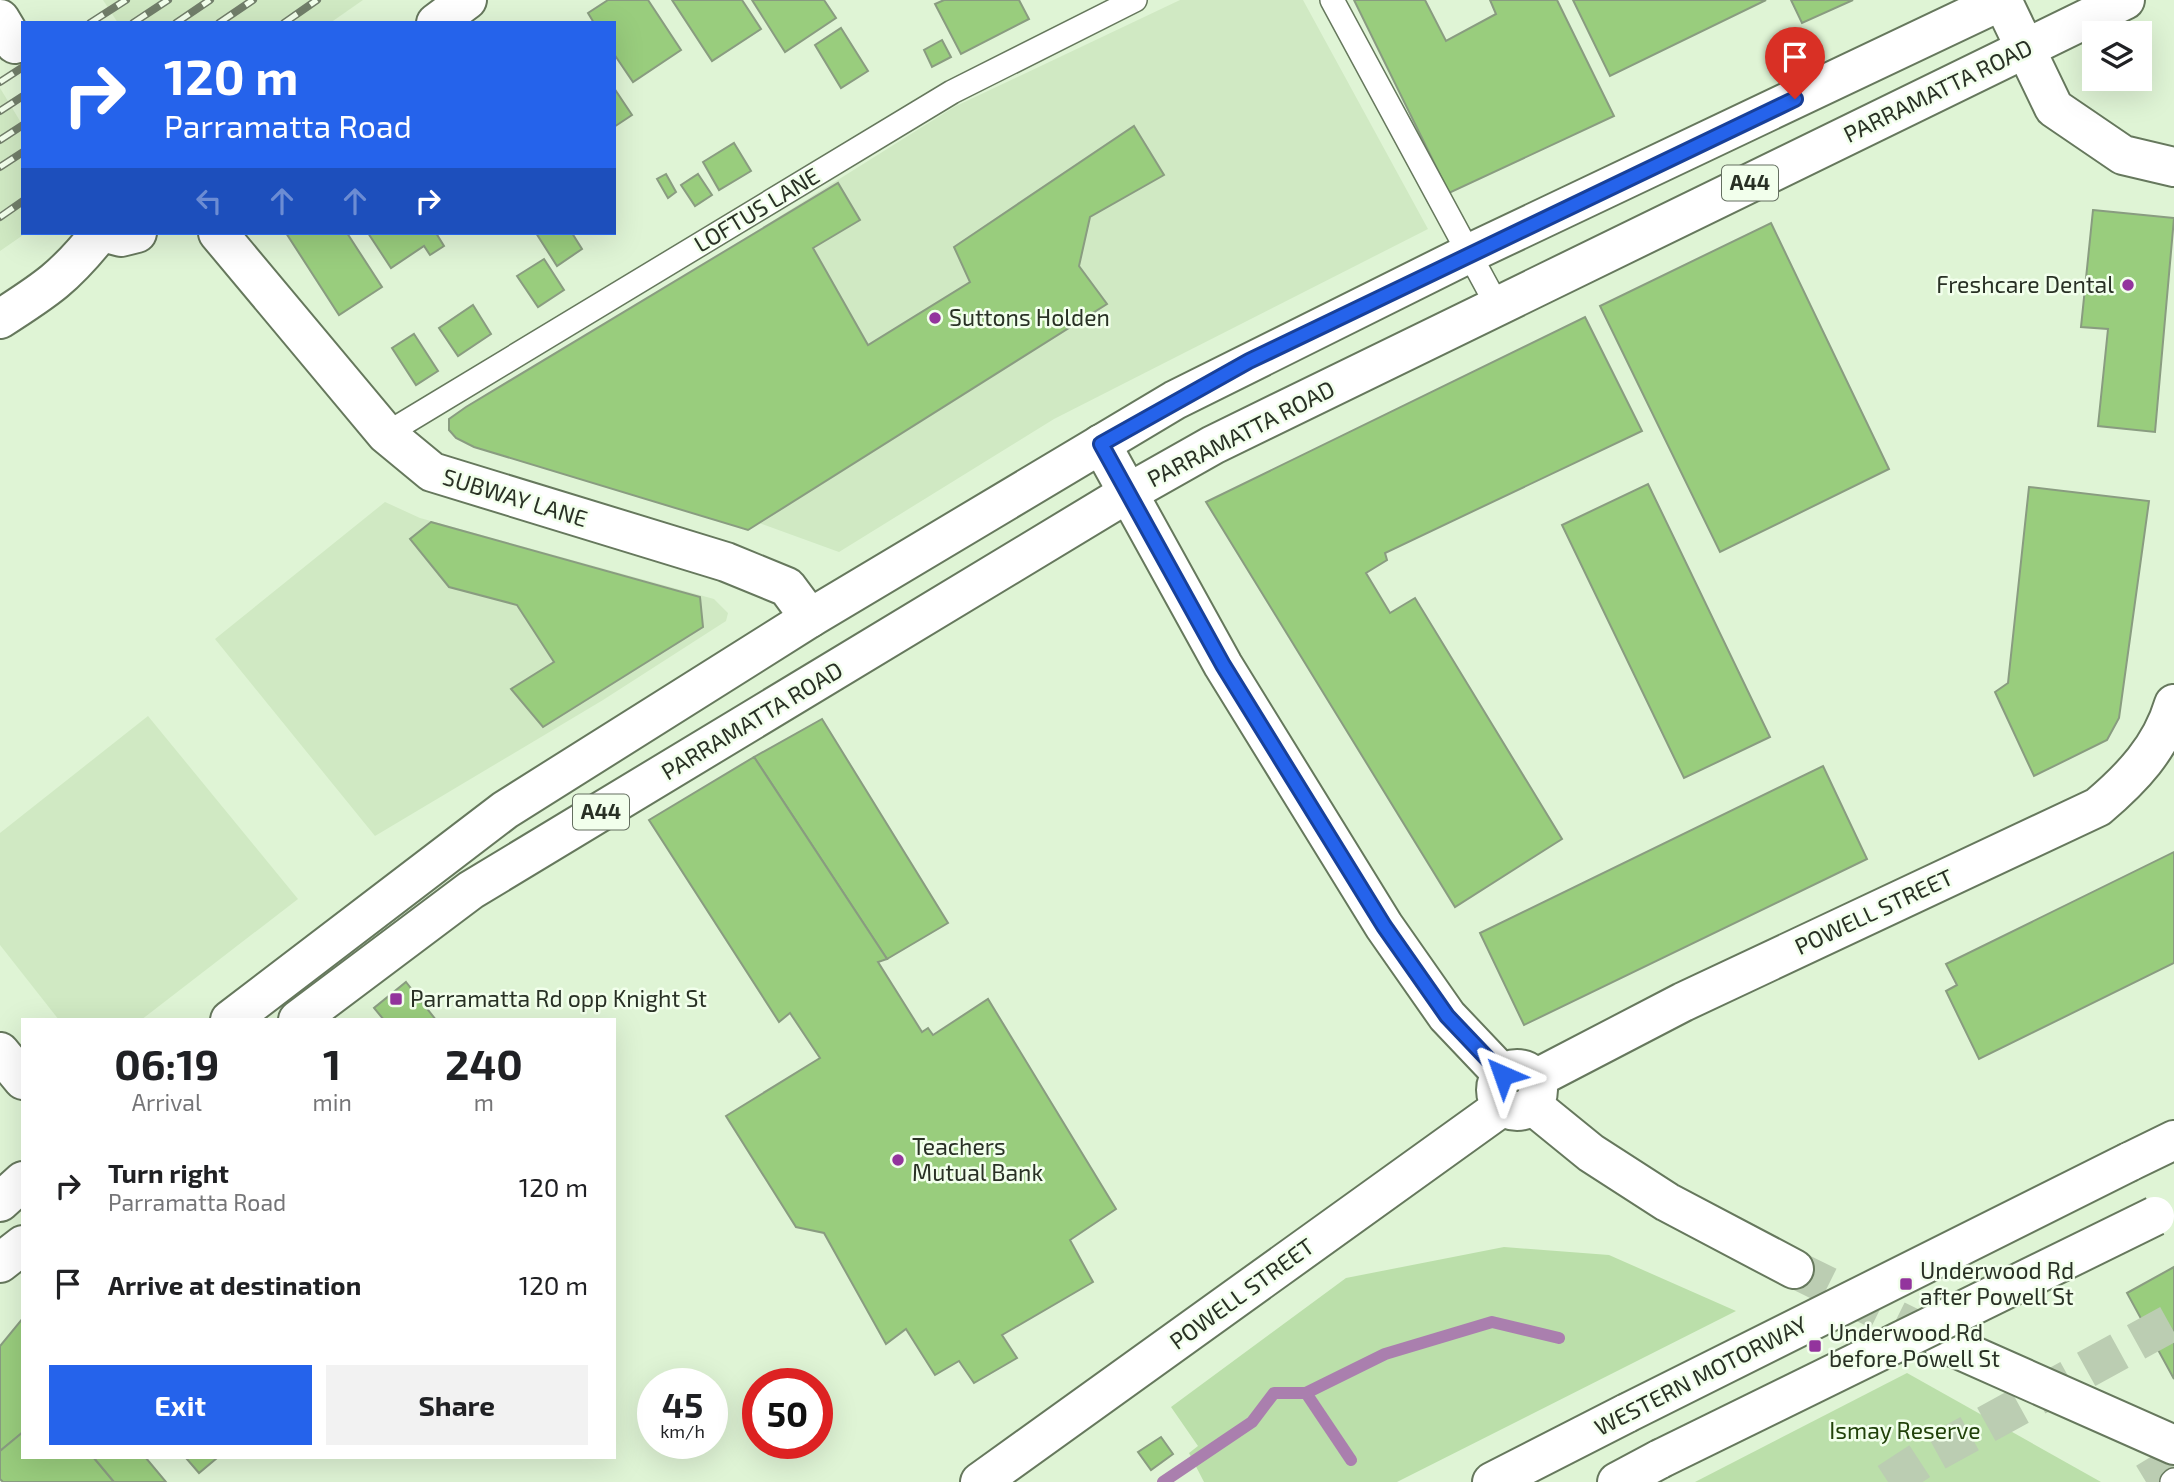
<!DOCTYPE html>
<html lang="en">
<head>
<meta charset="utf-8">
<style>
	:root { --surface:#fff; --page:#f2f2f2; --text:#202124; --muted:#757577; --accent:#2563eb }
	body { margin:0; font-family:"Exo 2",sans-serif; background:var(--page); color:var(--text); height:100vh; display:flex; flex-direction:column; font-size:26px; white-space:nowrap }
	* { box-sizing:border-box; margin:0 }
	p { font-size:23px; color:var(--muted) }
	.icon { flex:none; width:38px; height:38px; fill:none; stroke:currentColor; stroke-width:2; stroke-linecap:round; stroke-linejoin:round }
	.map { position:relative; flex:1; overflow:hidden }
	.panel { position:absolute; left:21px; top:1018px; width:595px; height:441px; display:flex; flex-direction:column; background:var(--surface); border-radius:0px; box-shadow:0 7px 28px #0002 }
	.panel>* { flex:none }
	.guide { position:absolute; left:21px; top:21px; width:595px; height:214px; border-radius:0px; box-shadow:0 7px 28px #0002; background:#2563eb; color:#fff; overflow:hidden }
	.buttons { position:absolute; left:2082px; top:21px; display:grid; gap:14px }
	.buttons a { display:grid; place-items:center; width:70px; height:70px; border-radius:0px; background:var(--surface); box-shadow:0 7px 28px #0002; font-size:35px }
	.speed { position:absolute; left:637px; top:1368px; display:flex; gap:14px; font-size:35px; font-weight:700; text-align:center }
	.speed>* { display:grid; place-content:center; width:91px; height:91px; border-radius:50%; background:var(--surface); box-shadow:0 7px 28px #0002; line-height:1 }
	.speed small { font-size:18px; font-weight:400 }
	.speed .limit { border:10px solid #d22; background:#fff; color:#111 }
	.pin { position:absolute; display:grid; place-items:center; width:60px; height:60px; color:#fff; margin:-72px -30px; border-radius:50% 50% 50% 0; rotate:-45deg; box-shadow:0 0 7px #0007 }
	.pin .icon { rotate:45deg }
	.me { position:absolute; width:77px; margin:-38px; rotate:317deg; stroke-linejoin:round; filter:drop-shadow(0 0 5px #0008) }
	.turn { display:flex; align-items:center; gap:24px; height:147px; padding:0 28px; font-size:32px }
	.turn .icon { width:91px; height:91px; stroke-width:2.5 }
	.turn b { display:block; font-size:49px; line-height:60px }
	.lanes { display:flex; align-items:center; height:66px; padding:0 28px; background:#0003; justify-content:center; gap:35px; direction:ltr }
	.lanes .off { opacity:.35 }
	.eta { display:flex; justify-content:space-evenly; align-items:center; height:119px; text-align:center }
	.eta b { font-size:42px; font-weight:700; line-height:49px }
	.cta { display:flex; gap:14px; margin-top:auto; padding:14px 28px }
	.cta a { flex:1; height:80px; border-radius:0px; background:var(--accent); color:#fff; font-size:28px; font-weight:700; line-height:80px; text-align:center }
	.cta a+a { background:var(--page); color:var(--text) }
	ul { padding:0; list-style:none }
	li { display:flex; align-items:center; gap:21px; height:98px; padding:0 28px }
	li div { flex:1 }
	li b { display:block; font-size:26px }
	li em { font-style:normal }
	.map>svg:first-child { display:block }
	.built { fill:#d0e9c3 }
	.green { fill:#bbdfaa }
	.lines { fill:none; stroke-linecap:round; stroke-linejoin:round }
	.stream { stroke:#aa7fae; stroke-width:12 }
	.building { fill:#99cd7d; stroke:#899c80; stroke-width:2 }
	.secondary-tunnel { stroke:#bbcdb2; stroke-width:38; stroke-dasharray:38 19; stroke-linecap:butt }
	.highway-tunnel { stroke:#bbcdb2; stroke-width:38; stroke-dasharray:38 19; stroke-linecap:butt }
	.lane-casing { stroke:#66785d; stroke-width:26 }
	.street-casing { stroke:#66785d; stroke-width:42 }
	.secondary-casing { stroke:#66785d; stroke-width:42 }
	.highway-casing { stroke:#66785d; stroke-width:42 }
	.lane { stroke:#fff; stroke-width:23 }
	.street { stroke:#fff; stroke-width:38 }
	.secondary { stroke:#fff; stroke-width:38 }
	.highway { stroke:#fff; stroke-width:38 }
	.rail-casing { stroke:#717e6a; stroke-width:8 }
	.rail { stroke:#f2ffec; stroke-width:5; stroke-dasharray:16; stroke-linecap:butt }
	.highway-bridge-casing { stroke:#66785d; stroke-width:42; stroke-linecap:butt }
	.highway-bridge { stroke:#fff; stroke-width:38 }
	.route-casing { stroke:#184099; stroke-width:18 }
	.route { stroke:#2563eb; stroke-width:12 }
	.poi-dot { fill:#93349d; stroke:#f2ffec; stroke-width:2.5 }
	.labels { text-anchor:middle; stroke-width:5; stroke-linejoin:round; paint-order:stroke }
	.shield { fill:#f2ffec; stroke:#656f61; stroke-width:2 }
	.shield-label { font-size:21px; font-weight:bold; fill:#293125 }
	.street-label { font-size:23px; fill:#293125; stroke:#f2ffec }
	.poi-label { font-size:23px; fill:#293125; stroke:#f2ffec; text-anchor:start }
	.park-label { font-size:23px; fill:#21420a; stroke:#f2ffec }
</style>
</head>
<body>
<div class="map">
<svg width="2174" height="1482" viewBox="0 0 2174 1482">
	<rect width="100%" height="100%" fill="#dff4d5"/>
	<g class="built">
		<path d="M103,0h260l-33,23h-212z"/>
		<path d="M1180,0h123l125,229 -374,190 -215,133 -335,-122 -28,-23 478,-300z"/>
		<path d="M0,88l23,38v107h3l-26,18z"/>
		<path d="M385,502l35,16 294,81 14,14 -2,8 -123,79 -228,136 -160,-197z"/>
		<path d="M148,716l150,183 -157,121h-82l-59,-75v-112z"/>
	</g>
	<g class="green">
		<path d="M1504,1247l105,8 127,56 -339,171h-193l-15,-29 9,-7 -27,-39 175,-129z"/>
		<path d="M1907,1373l194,109h-406z"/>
	</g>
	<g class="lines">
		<g class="stream">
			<path d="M1306,1393l45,67"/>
			<path d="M1163,1482l89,-60 22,-29h32l79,-39 107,-32 67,16"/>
		</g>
	</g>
	<g class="building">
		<path d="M608,0h40l33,50 -48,32 -19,-28v-31h-20l-6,-10z"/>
		<path d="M672,0h70l19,29 -49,32z"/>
		<path d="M752,0h72l12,18 -51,34z"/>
		<path d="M944,0h75l10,19 -68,35 -26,-50z"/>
		<path d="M1354,0h71l21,41 50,-27 -6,-14h67l57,116 -165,77z"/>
		<path d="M1573,0h193l-156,76z"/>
		<path d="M1791,0h62l-51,23z"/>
		<path d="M841,28l27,43 -27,17 -26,-43z"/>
		<path d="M942,40l9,17 -19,10 -8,-17z"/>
		<path d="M614,88l18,27 -18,12z"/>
		<path d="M1134,126l30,49 -74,42 -11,49 28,38 -359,226 -274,-83 -18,-9 -7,-8v-11l17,-12 372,-224 22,37 -47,28 55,97 102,-63 -16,-35z"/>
		<path d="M734,143l17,28 -32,19 -16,-28z"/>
		<path d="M666,174l10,18 -8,6 -11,-19z"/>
		<path d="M698,174l14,21 -17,11 -14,-21z"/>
		<path d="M2093,210l81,8 -19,214 -57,-6 10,-97 -27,-2z"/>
		<path d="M1771,223l118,246 -169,83 -120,-246z"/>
		<path d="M286,233h61l35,54 -43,28z"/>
		<path d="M368,233h68l8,13 -14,9 -6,-9 -33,22z"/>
		<path d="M536,233h36l10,16 -25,17z"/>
		<path d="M544,259l20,31 -26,17 -21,-31z"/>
		<path d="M473,305l18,29 -33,22 -19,-28z"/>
		<path d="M1585,317l57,114 -257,122 2,7 -21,13 24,40 25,-15 147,241 -107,68 -249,-405z"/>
		<path d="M414,334l24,37 -22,14 -24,-37z"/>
		<path d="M1648,484l122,253 -86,41 -122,-253z"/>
		<path d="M2029,487l120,14 -30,217 -12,22 -73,36 -39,-84 13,-9z"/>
		<path d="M431,522l269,75 3,30 -160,100 -32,-38 43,-27 -37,-57 -68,-18 -39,-48z"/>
		<path d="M822,719l126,204 -61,36 -133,-202z"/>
		<path d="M754,757l133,202 -9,3 44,70 6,-4 5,7 55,-36 128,210 -46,31 23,42 -91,53 15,23 -43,25 -15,-22 -24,14 -29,-46 -20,15 -62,-111 -28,-6 -70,-111 94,-58 -30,-45 -11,9 -130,-202z"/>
		<path d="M1823,766l44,93 -343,166 -44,-92z"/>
		<path d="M2174,852v111l-195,96 -33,-68 11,-6 -11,-21z"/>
		<path d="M406,982l30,38h-52l-10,-12z"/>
		<path d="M2174,1267v112l-47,-86z"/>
		<path d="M23,1318v114l-23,19v-105z"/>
		<path d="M23,1432v26h71l20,24h-111l-3,-3v-28z"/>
		<path d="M1161,1437l12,17 -22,16 -13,-18z"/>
		<path d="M94,1458h52l20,24h-52z"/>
		<path d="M186,1458h31l-18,15z"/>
	</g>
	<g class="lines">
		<path class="secondary-tunnel" d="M1794,1269l148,73"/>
		<g class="highway-tunnel">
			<path d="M1888,1482l32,-21 254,-140"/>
			<path d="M2146,1482l28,-17"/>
		</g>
		<defs>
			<g id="lane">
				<path d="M1332,0l166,307"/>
				<path d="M386,434l566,-342 183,-92"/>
				<path d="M2172,1482l2,-2"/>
			</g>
			<g id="street">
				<path d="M2002,0l52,108 69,47 51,12"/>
				<path d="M0,1052l23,28"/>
				<path d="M1535,1079l148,-77 415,-195c34,-29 63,-59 76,-103"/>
				<path d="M980,1482l523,-376"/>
			</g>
			<g id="secondary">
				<path d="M0,19l15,25"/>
				<path d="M436,23l31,-23"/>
				<path d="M106,233l15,4 16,-4"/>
				<path d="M218,233l168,201 46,38 294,90 61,25 23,31"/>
				<path d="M0,319c47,-30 65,-42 100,-86"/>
				<path d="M1101,444l122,221 161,261 63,90 56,59"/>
				<circle cx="1517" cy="1090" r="21"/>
				<path d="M1532,1105l59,48 76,49 127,67"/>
				<path d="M1942,1342l232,103"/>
			</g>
			<g id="highway">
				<path d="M230,1020l275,-210 305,-192 365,-218 295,-147 533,-253"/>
				<path d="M298,1020l173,-130 657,-397 85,-48 912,-445"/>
				<path d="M2129,1162l45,-22"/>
				<path d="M0,1202l23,-21"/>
				<path d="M0,1263l23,-18"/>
				<path d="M1492,1482l135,-69"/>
				<path d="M1617,1482l43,-23"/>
			</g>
		</defs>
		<use href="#lane" class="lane-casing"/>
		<use href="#street" class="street-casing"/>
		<use href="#secondary" class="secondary-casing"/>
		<use href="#highway" class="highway-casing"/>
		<use href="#lane" class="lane"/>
		<use href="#street" class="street"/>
		<use href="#secondary" class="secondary"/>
		<use href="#highway" class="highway"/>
		<defs>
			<g id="rail">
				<path d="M90,23l36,-23"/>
				<path d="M133,23l35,-23"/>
				<path d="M176,23l34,-23"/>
				<path d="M219,23l34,-23"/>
				<path d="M284,23l33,-23"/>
				<path d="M0,82l23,-15"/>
				<path d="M0,111l23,-15"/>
				<path d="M0,140l23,-15"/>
				<path d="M0,167l23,-15"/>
				<path d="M0,217l23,-16"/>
			</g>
		</defs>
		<use href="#rail" class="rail-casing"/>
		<use href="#rail" class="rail"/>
		<defs>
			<g id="highway-bridge">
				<path d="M1627,1413l502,-251"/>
				<path d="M1660,1459l495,-243"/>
			</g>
		</defs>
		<use href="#highway-bridge" class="highway-bridge-casing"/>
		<use href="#highway-bridge" class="highway-bridge"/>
	</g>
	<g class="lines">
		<defs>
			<path id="route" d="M1503,1075l-56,-59 -63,-90 -161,-261 -122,-221 148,-83 546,-262"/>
		</defs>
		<use href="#route" class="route-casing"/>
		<use href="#route" class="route"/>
	</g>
	<g class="poi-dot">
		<circle cx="2128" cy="285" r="7"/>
		<circle cx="935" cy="318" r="7"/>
		<rect x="389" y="992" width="14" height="14" rx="3.5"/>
		<circle cx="898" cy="1160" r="7"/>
		<rect x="1899" y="1277" width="14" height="14" rx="3.5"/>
		<rect x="1808" y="1339" width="14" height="14" rx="3.5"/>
	</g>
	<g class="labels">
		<g class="shield">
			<rect x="1722" y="165.5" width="56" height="35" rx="5"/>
			<rect x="573" y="794.5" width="56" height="35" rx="5"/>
		</g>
		<g class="shield-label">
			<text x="1750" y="190">A44</text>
			<text x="601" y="819">A44</text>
		</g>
		<g class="street-label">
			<text transform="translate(1938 91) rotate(-26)" y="8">PARRAMATTA ROAD</text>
			<text transform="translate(757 210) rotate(-31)" y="8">LOFTUS LANE</text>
			<text transform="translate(1241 434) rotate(-27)" y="8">PARRAMATTA ROAD</text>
			<text transform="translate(515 498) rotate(17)" y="8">SUBWAY LANE</text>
			<text transform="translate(752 721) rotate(-31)" y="8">PARRAMATTA ROAD</text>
			<text transform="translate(1874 912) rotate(-25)" y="8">POWELL STREET</text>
			<text transform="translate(1242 1294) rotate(-36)" y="8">POWELL STREET</text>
			<text transform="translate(1701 1376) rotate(-27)" y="8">WESTERN MOTORWAY</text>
		</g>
		<g class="poi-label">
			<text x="2114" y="293" text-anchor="end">Freshcare Dental</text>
			<text x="949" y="326">Suttons Holden</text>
			<text x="410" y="1007">Parramatta Rd opp Knight St</text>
			<text x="912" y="1155">Teachers<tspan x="912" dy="26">Mutual Bank</tspan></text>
			<text x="1920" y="1279">Underwood Rd<tspan x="1920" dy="26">after Powell St</tspan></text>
			<text x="1829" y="1341">Underwood Rd<tspan x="1829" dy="26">before Powell St</tspan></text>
		</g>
		<g class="park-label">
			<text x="1905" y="1439">Ismay Reserve</text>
		</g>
	</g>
</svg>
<div class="buttons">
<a><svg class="icon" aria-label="layers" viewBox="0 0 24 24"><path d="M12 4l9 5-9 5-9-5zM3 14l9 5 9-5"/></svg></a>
</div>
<div class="speed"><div>45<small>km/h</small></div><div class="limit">50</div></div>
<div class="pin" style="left:1795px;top:99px;background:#d93025"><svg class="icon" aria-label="arrive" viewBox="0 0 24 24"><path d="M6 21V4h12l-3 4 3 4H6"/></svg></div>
<svg class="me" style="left:1503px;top:1075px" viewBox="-20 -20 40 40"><path d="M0-17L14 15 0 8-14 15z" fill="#2563eb" stroke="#fff" stroke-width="4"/></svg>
<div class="guide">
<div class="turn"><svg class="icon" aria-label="right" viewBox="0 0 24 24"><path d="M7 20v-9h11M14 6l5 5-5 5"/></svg><div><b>120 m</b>Parramatta Road</div></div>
<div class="lanes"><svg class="icon off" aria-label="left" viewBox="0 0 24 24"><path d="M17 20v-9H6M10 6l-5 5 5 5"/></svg><svg class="icon off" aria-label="ahead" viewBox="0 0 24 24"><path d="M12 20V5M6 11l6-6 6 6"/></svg><svg class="icon off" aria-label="ahead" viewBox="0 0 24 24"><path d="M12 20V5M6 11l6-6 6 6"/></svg><svg class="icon" aria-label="right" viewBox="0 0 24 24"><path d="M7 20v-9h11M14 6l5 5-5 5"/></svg></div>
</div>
<section class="panel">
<div class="eta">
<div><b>06:19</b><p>Arrival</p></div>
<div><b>1</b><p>min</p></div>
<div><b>240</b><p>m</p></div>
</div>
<ul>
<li><svg class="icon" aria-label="right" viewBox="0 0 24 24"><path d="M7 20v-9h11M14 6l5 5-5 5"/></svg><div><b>Turn right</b><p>Parramatta Road</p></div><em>120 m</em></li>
<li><svg class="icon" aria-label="arrive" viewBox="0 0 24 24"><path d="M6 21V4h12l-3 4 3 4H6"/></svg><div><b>Arrive at destination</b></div><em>120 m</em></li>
</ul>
<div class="cta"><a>Exit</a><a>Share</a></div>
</section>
</div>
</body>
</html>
